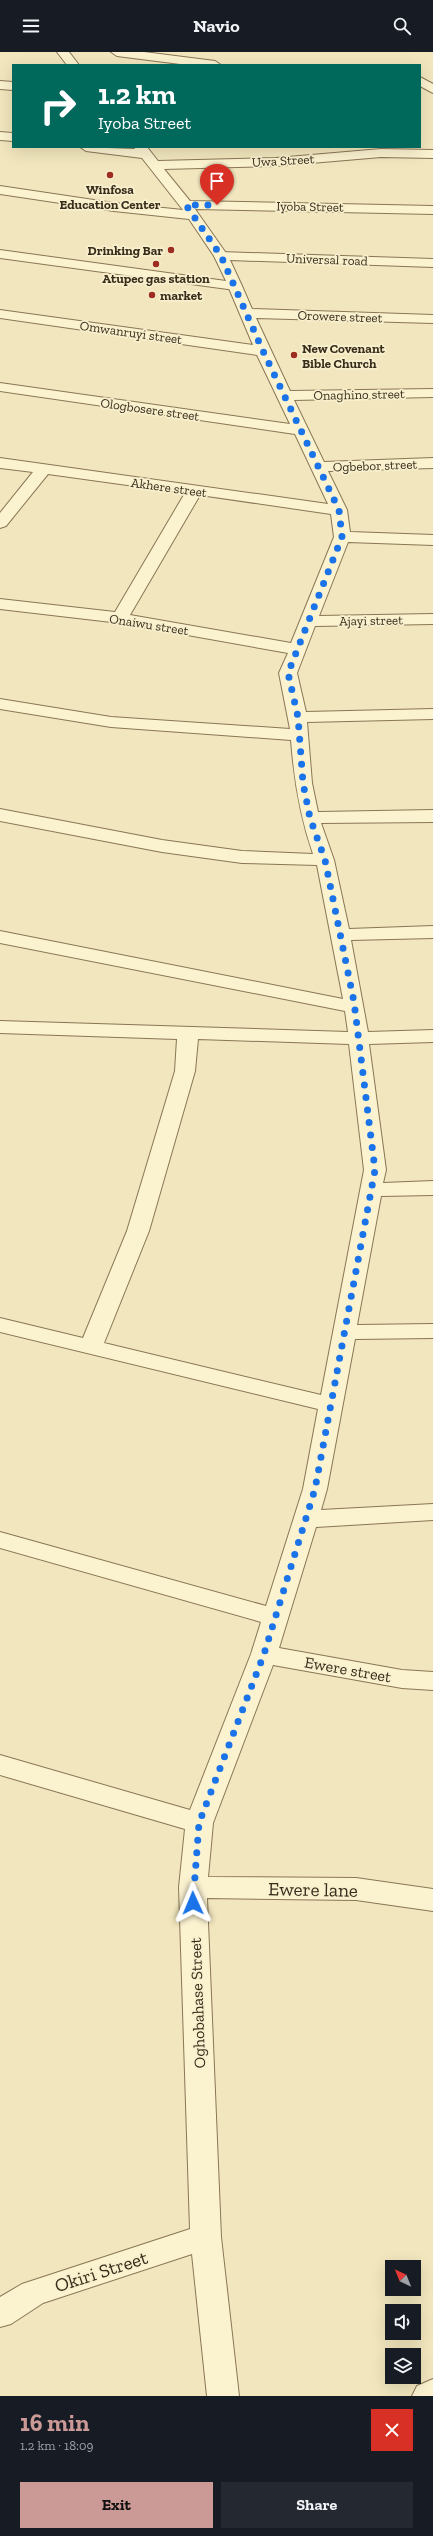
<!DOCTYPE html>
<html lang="en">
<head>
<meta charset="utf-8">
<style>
	:root { --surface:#171b24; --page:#242831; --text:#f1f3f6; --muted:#9ea1a6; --accent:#cb9996 }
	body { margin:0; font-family:"Zilla Slab",serif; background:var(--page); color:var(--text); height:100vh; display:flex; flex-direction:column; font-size:15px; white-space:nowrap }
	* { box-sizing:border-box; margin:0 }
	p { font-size:13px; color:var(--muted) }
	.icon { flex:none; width:22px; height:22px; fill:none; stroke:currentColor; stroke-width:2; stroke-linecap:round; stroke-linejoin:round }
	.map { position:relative; height:2344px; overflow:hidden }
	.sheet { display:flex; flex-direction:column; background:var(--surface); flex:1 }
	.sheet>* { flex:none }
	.banner { position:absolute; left:12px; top:12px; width:409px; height:84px; border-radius:0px; box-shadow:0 4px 16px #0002; background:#00695c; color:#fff; overflow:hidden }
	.needle { width:26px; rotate:317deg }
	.tools { position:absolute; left:385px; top:2208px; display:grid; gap:8px }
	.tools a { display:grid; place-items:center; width:36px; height:36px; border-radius:0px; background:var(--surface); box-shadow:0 4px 16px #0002; font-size:20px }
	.pin { position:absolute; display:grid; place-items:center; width:34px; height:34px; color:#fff; margin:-41px -17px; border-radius:50% 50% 50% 0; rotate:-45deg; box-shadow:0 0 4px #0007 }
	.pin .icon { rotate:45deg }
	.me { position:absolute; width:44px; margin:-22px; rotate:359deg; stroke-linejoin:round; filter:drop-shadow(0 0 3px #0008) }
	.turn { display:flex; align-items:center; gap:14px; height:84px; padding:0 20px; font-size:18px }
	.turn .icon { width:52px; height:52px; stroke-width:2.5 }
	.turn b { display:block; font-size:28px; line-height:34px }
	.round { display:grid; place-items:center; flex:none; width:42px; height:42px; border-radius:0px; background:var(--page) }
	.headline { display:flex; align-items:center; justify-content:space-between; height:68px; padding:0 20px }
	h1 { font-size:24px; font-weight:700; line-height:30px; color:var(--accent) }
	.action { display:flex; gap:8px; margin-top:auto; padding:8px 20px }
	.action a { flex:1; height:46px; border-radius:0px; background:var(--accent); color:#111; font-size:16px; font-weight:700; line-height:46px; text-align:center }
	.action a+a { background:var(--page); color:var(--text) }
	header { display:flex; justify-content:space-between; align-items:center; height:52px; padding:0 20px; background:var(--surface); font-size:18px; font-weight:700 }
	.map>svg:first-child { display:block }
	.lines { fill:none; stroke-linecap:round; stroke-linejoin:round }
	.minor-casing { stroke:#8a7655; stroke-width:2 }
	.tertiary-casing { stroke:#8a7655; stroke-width:2 }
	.minor { fill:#fbf2d0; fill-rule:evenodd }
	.tertiary { fill:#fbf2d0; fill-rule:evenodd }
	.route { stroke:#1a73e8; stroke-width:7; stroke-dasharray:0 12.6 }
	.poi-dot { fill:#9d2c21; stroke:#f8efcd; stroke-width:1.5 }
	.labels { text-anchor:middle; stroke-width:3.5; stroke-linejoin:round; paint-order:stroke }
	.far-street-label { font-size:13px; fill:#382c1b; stroke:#f8efcd }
	.far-poi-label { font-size:13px; font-weight:bold; fill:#382c1b; stroke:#f8efcd }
	.street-label { font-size:16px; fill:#382c1b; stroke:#f8efcd }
	.near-street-label { font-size:19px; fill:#382c1b; stroke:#f8efcd }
</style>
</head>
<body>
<header><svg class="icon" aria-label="menu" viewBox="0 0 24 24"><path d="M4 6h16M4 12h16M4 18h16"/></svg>Navio<svg class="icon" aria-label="search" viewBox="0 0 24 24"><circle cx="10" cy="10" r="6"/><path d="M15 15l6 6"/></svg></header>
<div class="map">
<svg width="433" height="2344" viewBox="0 0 433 2344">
	<rect width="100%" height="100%" fill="#f1e6bd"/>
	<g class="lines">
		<defs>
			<g id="minor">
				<path d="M57,0h12l10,13h-12z"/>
				<path d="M111,0h33l71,9 6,4h-33l-71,-9z"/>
				<path d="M420,25l13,7v9l-13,-7z"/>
				<path d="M0,29l13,1v8l-13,-1z"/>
				<path d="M0,80l13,1v8l-13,-1z"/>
				<path d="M80,95l55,2 -1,-2h13l11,14 118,-3 105,-9 52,1v8l-52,-1 -105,9 -112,3 26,32 243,5v8l-238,-5 33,47 -7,4 -5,-1 -27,-40 -75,-8 -114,-17v-8l114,17 69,7 -41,-52 -56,-7z"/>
				<path d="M235,230l7,4 10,23 181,6v8l-177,-5 34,73 143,-2v8l-139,3 30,62 109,-4v10l-105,3 19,39 3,22 83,3v10l-85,-3 -29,74 114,-2v10l-118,2 -18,47 9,39 127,-3v10l-126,3 5,61 6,29 115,-2v12l-112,1 13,37 15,69 84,-3v12l-82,2 17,92 65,-2v12l-64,2 17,126 -3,13 50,-2v14l-52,1 -24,129 76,-1v14l-78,1 -28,150 -6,21 112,-6v16l-117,7 -37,121 123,22 31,2v18l-31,-2 -129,-23 -60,158 -5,54 148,1 77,11v22l-77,-11 -149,-2 14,339 18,159h-32l-15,-142 -149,49 -32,21 -11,3v-30l22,-13 168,-55 -11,-342 6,-58 -185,-54v-20l190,55 61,-156 10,-32 -261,-74v-16l266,74 37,-117 15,-80 -318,-77v-14l83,20 44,-107 48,-160 2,-32 -177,-6v-12l348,11 -3,-21 -345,-68v-12l343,68 -26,-134 -75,-2 -80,-11 -162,-31v-12l162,31 80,11 71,3c-13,-38 -19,-74 -22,-114l-180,-13 -111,-18v-10l111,18 179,12 -11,-56 9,-20 -168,-30 -120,-14v-10l115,13 70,-119 -137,-19 -42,52 -6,2v-15l33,-41 -33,-4v-10l328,46 -33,-70 -295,-43v-8l290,41 -33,-69 -257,-37v-8l253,35 -25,-59zM200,443l131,19 3,23 -43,106 -161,-28zM198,987l151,5 15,126 -43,225 -217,-52 45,-112 46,-160z"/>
				<path d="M433,2327v17h-21l5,-10z"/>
			</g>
			<path id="tertiary" d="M0,198l226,31 -12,-25 7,-4 212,7v8l-203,-7 12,26 -7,4 -235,-32z"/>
		</defs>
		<use href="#minor" class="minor-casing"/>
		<use href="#tertiary" class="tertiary-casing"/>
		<use href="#minor" class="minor"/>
		<use href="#tertiary" class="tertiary"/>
	</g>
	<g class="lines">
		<path class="route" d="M193,1851l6,-80 65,-169 51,-165 60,-319 -21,-168 -29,-142 -15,-42 -7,-35 -5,-66 -10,-44 54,-136 -3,-27 -76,-159 -42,-95 -35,-51h31"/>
	</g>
	<g class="poi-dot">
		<circle cx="110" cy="123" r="4"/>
		<circle cx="171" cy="198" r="4"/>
		<circle cx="156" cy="212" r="4"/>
		<circle cx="152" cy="243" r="4"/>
		<circle cx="294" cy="303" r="4"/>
	</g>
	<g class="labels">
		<g class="far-street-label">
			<text transform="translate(283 108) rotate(-3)" y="5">Uwa Street</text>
			<text transform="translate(310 154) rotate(1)" y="5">Iyoba Street</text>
			<text transform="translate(327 207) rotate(2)" y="5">Universal road</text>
			<text transform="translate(340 264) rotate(2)" y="5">Orowere street</text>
			<text transform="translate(131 280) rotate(8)" y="5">Omwanruyi street</text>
			<text transform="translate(359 342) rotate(-1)" y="5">Onaghino street</text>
			<text transform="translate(150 357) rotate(8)" y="5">Ologbosere street</text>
			<text transform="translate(375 413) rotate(-2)" y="5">Ogbebor street</text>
			<text transform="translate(169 435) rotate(8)" y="5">Akhere street</text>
			<text transform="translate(371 568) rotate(-1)" y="5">Ajayi street</text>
			<text transform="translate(149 572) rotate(9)" y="5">Onaiwu street</text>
		</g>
		<g class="far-poi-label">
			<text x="110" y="142">Winfosa<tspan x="110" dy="15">Education Center</tspan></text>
			<text x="163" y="203" text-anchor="end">Drinking Bar</text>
			<text x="156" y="231">Atupec gas station</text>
			<text x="160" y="248" text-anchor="start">market</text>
			<text x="302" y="301" text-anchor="start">New Covenant<tspan x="302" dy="15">Bible Church</tspan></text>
		</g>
		<g class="street-label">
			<text transform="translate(348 1617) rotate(10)" y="6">Ewere street</text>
			<text transform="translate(197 1951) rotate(-92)" y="6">Oghobahase Street</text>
		</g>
		<g class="near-street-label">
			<text transform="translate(313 1837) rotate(1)" y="7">Ewere lane</text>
			<text transform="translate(101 2219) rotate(-18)" y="7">Okiri Street</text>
		</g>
	</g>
</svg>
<div class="tools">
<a><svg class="needle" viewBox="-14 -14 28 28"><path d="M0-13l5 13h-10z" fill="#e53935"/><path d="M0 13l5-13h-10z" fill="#9ea1a6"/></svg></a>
<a><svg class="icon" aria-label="sound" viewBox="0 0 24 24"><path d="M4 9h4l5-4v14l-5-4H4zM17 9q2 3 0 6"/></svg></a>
<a><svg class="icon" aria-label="layers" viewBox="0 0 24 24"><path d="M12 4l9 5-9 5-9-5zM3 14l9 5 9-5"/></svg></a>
</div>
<div class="pin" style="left:217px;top:153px;background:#d93025"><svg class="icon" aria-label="arrive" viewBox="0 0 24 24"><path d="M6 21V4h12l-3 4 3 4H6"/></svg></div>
<svg class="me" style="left:193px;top:1851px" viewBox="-20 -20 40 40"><path d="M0-17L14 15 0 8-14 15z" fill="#1a73e8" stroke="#fff" stroke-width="4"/></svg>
<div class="banner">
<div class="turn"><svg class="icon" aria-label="right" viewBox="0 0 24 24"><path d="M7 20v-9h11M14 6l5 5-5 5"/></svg><div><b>1.2 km</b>Iyoba Street</div></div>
</div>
</div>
<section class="sheet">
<div class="headline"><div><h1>16 min</h1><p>1.2 km · 18:09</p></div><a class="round" style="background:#d93025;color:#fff"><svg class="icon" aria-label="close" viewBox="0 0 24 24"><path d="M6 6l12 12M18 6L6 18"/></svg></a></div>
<div class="action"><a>Exit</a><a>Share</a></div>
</section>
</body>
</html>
